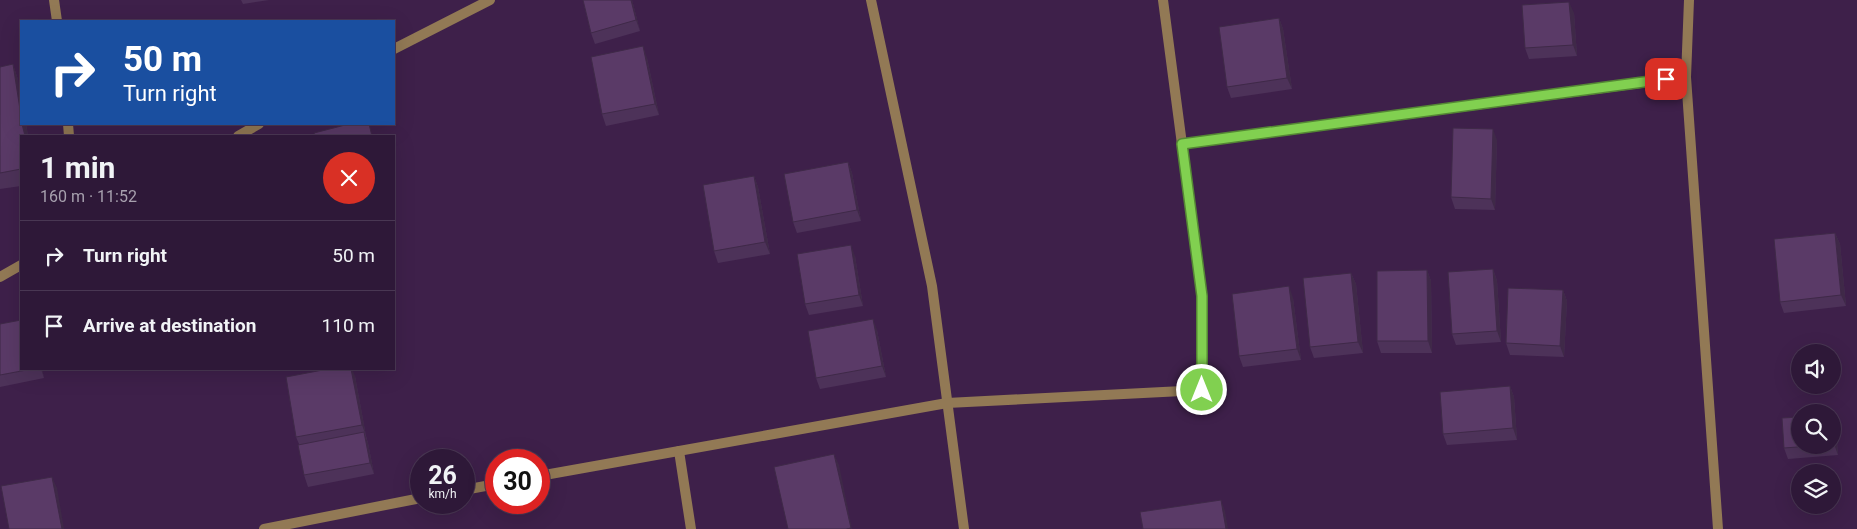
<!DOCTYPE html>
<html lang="en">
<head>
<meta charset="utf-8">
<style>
	:root { --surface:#2e1838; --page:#362140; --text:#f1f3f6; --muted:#a7a0ae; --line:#493753 }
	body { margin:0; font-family:Roboto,sans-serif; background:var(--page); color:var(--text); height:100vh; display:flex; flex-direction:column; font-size:19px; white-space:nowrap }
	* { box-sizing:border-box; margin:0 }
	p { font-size:16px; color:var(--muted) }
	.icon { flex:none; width:28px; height:28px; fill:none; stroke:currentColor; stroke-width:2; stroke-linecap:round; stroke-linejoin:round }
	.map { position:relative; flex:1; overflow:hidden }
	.side { position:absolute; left:20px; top:135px; width:375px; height:235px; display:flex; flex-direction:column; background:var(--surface); border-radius:0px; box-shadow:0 5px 20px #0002,0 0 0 1px var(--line) }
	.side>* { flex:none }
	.hud { position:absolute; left:20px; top:20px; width:375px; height:105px; border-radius:0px; box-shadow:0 5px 20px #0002,0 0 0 1px var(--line); background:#1a4fa0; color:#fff; overflow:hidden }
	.controls { position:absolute; left:1791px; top:344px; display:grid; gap:10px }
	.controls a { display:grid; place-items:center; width:50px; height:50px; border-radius:50%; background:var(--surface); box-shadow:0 5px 20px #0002,0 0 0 1px var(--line); font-size:25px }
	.speed { position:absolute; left:410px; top:449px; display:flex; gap:10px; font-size:25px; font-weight:700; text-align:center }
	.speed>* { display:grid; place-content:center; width:65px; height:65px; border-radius:50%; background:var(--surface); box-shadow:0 5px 20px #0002,0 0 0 1px var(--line); line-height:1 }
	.speed small { font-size:12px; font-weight:400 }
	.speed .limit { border:8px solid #d22; background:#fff; color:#111 }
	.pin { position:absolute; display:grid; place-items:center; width:42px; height:42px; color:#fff; margin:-21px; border-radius:10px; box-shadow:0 2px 8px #0006 }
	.me { position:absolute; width:55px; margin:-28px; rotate:0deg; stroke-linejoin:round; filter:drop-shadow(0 0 4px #0008) }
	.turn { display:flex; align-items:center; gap:18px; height:105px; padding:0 20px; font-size:22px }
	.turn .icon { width:65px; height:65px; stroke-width:2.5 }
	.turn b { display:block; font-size:35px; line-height:42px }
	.round { display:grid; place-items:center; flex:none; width:52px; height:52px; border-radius:26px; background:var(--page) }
	.overview { display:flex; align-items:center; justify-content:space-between; height:85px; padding:0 20px }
	h1 { font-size:30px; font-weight:700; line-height:38px }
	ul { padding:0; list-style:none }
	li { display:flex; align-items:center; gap:15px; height:70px; padding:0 20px; border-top:1px solid var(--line) }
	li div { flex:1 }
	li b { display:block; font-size:19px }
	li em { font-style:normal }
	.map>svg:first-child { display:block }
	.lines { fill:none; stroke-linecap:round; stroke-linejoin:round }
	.minor { stroke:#927955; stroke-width:10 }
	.wall { fill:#4d3259 }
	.shaded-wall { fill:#3f2948 }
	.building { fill:#5a3a67; stroke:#3f2948 }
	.route-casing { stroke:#548734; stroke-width:12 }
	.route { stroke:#81d050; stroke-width:9 }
</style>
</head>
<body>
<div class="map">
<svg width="1857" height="529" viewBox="0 0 1857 529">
	<rect width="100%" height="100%" fill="#3e204a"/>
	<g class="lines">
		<g class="minor">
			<path d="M54,0l3,21"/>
			<path d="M871,0l61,286 32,243"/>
			<path d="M1689,0l-3,77 32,452"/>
			<path d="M394,49l96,-49"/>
			<path d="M68,124l1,12"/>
			<path d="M238,136l21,-12"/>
			<path d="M1182,144l504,-67"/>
			<path d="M0,277l21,-12"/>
			<path d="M679,451l12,78"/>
			<path d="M539,476l408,-73 255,-13v-94l-39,-296"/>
			<path d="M464,490l32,-6"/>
			<path d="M264,529l157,-31"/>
		</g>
	</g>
	<g class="wall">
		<path d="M241,0h28l-26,4z"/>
		<path d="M583,0h49l8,31 -45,13 -4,-11z"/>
		<path d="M1574,13l3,43 -48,3 -4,-11z"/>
		<path d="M1279,18l4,11 9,60 -61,9 -4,-11z"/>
		<path d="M647,58l12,57 -53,11 -4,-12z"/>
		<path d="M13,64l5,16 3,44h5l2,12h-7v50l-21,3v-122z"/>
		<path d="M1497,140l-2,70 -40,-1 -4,-12z"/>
		<path d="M848,162l4,11 9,48 -64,12 -4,-11z"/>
		<path d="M754,176l4,11 12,67 -52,9 -4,-12z"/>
		<path d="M1835,233l5,11 6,62 -62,7 -4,-11z"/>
		<path d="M855,256l8,50 -54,9 -4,-11z"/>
		<path d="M1493,269l4,12 4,61 -45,3 -4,-11z"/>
		<path d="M1427,270l4,11 1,72h-51l-4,-12z"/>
		<path d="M1351,273l5,11 7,69 -49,5 -4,-11z"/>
		<path d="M1563,290l4,11 -3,56 -54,-2 -4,-12z"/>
		<path d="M1293,298l8,62 -58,7 -4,-11z"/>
		<path d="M0,324l21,45h21l2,9 -44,9z"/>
		<path d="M877,330l9,47 -66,12 -4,-11z"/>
		<path d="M355,376l11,60 2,7 6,31 -66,13 -4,-12 -5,-31 -3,-7z"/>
		<path d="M1510,386l4,11 3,43 -70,5 -4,-11z"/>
		<path d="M1832,417l4,8 2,30 -50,4 -4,-11 16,-3h32z"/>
	</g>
	<g class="shaded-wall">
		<path d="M631,0h1l8,31 -4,-11z"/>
		<path d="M1569,2l5,11 3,43 -4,-11z"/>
		<path d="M1279,18l4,11 9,60 -5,-11z"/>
		<path d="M643,46l4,12 12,57 -4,-11z"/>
		<path d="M13,64l5,16 3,18v18z"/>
		<path d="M22,124h4l2,12h-3z"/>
		<path d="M1493,129l4,11 -2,70 -4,-11z"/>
		<path d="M848,162l4,11 9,48 -4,-11z"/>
		<path d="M754,176l4,11 12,67 -5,-12z"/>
		<path d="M1835,233l5,11 6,62 -5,-11z"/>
		<path d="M851,245l4,11 8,50 -4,-11z"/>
		<path d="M1493,269l4,12 4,61 -4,-11z"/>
		<path d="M1427,270l4,11 1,72 -4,-12z"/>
		<path d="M1351,273l5,11 7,69 -5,-11z"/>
		<path d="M1289,286l4,12 8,62 -4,-11z"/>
		<path d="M1563,290l4,11 -3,56 -4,-11z"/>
		<path d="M873,319l4,11 9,47 -4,-11z"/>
		<path d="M41,369h1l2,9z"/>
		<path d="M351,369h1l3,7 11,60 -4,-11z"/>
		<path d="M1510,386l4,11 3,43 -4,-12z"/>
		<path d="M1832,417l4,8 2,30 -4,-11z"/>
		<path d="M364,432l4,11 6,31 -4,-11z"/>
		<path d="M834,454l5,11 13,64h-1z"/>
		<path d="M52,477l5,11 7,41h-2z"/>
		<path d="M1221,500l4,11 3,18h-2z"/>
	</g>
	<g class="building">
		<path d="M583,0h48l5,20 -45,13z"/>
		<path d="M1569,2l4,43 -48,3 -3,-43z"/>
		<path d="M1279,18l8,60 -60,9 -8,-60z"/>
		<path d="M643,46l12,58 -53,10 -11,-57z"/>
		<path d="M13,64l8,52v8h1l3,12h-4v33l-21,4v-106z"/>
		<path d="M349,124h20l3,12h-57l-1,-3z"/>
		<path d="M1453,128l40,1 -2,70 -40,-2z"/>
		<path d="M848,162l9,48 -64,12 -9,-48z"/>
		<path d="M754,176l11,66 -51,9 -11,-66z"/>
		<path d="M1835,233l6,62 -61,7 -6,-63z"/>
		<path d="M851,245l8,50 -54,9 -8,-50z"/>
		<path d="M1493,269l4,62 -45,3 -4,-62z"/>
		<path d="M1427,270l1,71h-51v-70z"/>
		<path d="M1351,273l7,69 -48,5 -7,-69z"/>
		<path d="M1289,286l8,63 -58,7 -7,-62z"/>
		<path d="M1508,288l55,2 -3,56 -54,-3z"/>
		<path d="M873,319l9,47 -66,12 -8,-47z"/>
		<path d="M21,320v49h11l-32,6v-51z"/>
		<path d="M328,369h23l11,56 -66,12 -10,-60z"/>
		<path d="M1510,386l3,42 -70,6 -3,-42z"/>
		<path d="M1800,417v28h24l-40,3 -2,-30z"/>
		<path d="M1832,426l2,18h-2z"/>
		<path d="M364,432l6,31 -66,12 -6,-30z"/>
		<path d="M834,454l17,74 -5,1h-58l-14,-62z"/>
		<path d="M52,477l10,52h-53l-8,-43z"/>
		<path d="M1221,500l5,29h-83l-3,-17z"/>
	</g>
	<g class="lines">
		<defs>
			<path id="route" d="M1202,390v-94l-20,-152 484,-65"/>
		</defs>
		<use href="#route" class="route-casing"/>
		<use href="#route" class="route"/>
	</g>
</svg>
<div class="controls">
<a><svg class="icon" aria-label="sound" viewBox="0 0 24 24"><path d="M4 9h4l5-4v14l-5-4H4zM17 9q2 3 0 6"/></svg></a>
<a><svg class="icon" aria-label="search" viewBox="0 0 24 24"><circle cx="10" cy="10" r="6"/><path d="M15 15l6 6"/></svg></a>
<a><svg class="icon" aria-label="layers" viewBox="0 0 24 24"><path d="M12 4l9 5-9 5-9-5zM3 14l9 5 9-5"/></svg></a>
</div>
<div class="speed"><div>26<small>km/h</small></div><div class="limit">30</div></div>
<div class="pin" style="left:1666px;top:79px;background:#d93025"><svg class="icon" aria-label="arrive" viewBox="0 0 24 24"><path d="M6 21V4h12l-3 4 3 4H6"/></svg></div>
<svg class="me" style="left:1202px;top:390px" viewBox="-20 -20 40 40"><circle r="17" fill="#81d050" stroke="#fff" stroke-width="3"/><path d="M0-11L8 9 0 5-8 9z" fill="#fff"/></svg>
<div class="hud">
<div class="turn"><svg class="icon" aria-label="right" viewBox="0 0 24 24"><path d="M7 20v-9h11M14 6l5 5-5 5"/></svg><div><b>50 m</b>Turn right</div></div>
</div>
<section class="side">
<div class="overview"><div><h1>1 min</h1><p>160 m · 11:52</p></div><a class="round" style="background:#d93025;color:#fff"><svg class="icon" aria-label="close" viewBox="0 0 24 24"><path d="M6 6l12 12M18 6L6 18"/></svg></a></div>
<ul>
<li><svg class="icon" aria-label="right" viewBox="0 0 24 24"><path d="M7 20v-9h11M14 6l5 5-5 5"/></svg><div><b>Turn right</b></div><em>50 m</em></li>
<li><svg class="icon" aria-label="arrive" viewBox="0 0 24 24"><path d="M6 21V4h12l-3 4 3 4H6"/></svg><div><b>Arrive at destination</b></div><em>110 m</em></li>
</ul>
</section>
</div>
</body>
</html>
